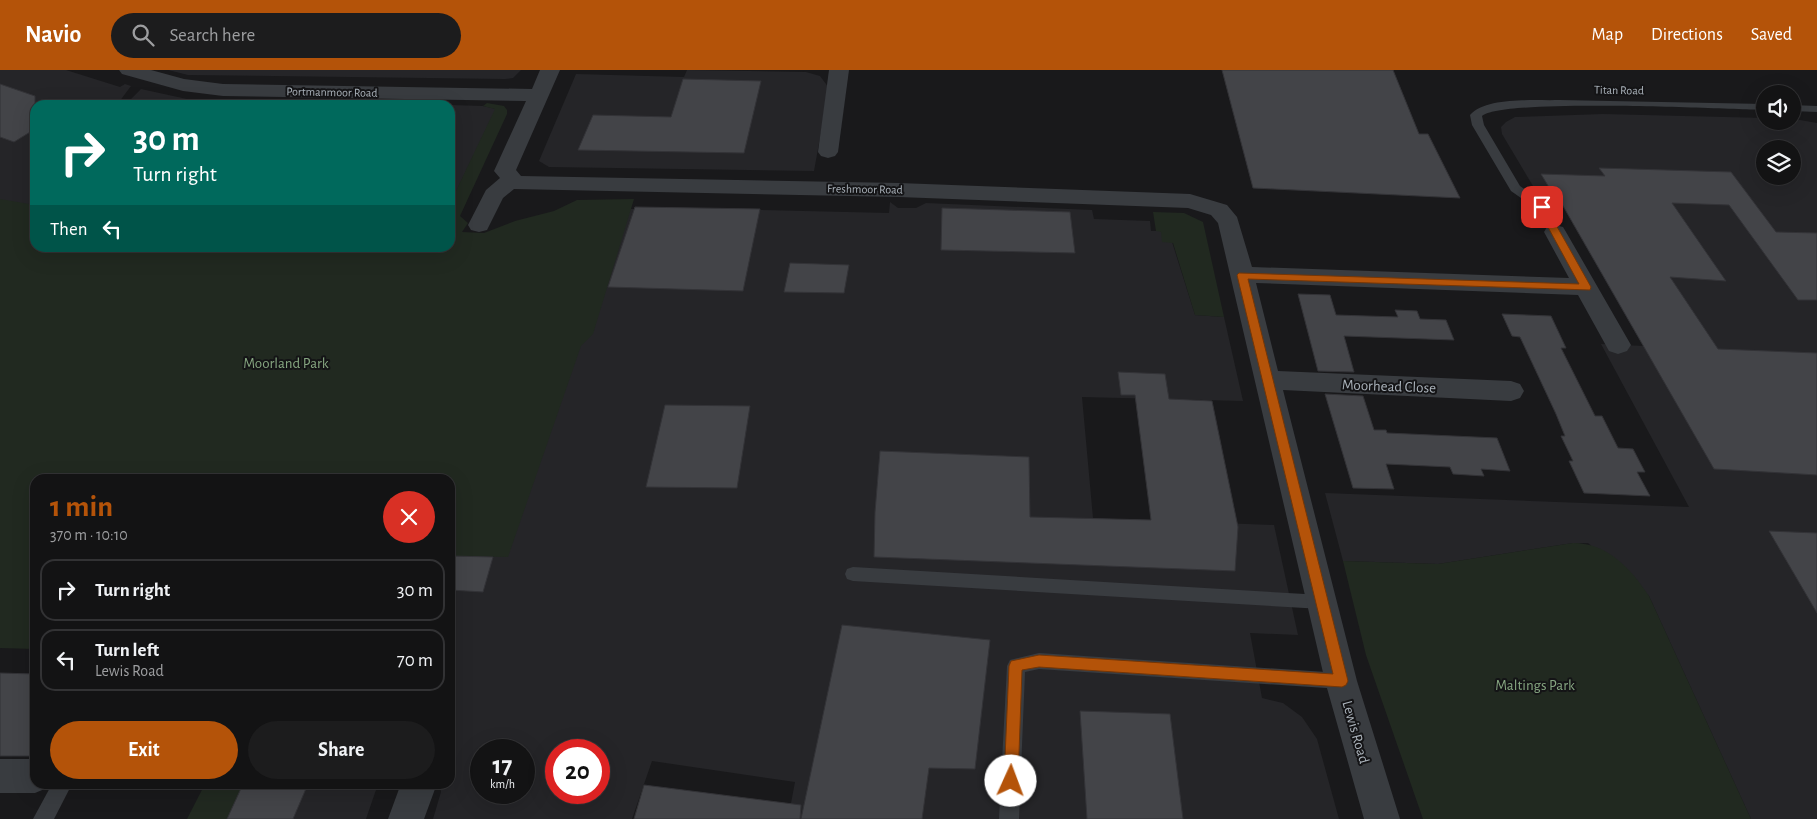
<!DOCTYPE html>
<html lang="en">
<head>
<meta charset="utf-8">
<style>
	:root { --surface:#131314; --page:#1c1c1d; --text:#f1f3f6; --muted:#9d9ea0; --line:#323234; --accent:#b45309 }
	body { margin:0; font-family:"Alegreya Sans",sans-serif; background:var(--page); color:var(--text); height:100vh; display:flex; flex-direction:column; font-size:19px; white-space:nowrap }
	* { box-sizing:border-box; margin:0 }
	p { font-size:16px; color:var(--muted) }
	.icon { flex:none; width:28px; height:28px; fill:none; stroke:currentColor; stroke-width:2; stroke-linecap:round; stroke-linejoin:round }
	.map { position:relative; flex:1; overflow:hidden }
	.drawer { position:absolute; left:30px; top:404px; width:425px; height:315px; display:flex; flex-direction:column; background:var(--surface); border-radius:15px; box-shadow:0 5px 20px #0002,0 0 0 1px var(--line) }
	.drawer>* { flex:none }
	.banner { position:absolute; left:30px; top:30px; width:425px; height:152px; border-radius:15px; box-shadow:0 5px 20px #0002,0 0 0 1px var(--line); background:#00695c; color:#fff; overflow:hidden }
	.buttons { position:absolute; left:1756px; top:15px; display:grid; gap:10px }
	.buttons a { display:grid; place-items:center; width:45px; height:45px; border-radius:50%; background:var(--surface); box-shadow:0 5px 20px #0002,0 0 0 1px var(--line); font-size:25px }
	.speed { position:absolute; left:470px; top:669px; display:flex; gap:10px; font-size:25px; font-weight:700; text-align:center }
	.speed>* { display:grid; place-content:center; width:65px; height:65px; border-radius:50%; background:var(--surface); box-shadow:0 5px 20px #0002,0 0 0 1px var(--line); line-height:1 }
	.speed small { font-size:12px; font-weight:400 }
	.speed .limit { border:8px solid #d22; background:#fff; color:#111 }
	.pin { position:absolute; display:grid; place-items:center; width:42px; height:42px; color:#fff; margin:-21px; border-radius:10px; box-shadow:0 2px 8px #0006 }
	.me { position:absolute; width:55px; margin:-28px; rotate:2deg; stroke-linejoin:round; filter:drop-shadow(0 0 4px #0008) }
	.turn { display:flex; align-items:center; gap:18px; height:105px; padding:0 20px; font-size:22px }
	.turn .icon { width:65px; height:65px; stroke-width:2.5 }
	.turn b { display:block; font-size:35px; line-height:42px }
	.then { display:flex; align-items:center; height:48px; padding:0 20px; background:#0003; gap:10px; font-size:19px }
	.round { display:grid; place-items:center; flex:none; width:52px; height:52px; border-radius:26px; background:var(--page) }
	.headline { display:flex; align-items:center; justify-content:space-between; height:85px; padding:0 20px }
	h1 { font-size:30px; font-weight:700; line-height:38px; color:var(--accent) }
	.button { display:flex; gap:10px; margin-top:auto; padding:10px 20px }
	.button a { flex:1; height:58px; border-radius:30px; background:var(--accent); color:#fff; font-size:20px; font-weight:700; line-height:58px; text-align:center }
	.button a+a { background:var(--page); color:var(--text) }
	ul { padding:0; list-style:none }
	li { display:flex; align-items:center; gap:15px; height:62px; margin:0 10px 8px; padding:0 10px; border:2px solid var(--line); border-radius:15px }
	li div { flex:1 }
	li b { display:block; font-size:19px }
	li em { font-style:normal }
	header { display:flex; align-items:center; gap:30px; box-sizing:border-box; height:70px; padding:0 25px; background:var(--accent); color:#fff }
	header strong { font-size:24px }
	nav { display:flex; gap:28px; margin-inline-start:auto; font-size:18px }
	.search { width:350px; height:45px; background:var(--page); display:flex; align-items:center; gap:12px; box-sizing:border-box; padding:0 18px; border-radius:28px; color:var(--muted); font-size:19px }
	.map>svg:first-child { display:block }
	.built { fill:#252528; fill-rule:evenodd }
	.green { fill:#212920 }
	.building { fill:#434448; stroke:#333337 }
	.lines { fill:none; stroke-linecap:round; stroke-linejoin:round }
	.lane { fill:#393c40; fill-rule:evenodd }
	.street { fill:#393c40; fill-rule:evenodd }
	.route { fill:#b45309; stroke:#753606 }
	.labels { text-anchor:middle; stroke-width:4; stroke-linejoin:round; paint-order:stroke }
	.far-street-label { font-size:12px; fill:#abb3bb; stroke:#141416 }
	.park-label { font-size:15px; fill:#86a681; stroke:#141416 }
	.street-label { font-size:15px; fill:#abb3bb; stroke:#141416 }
</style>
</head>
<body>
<header>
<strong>Navio</strong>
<div class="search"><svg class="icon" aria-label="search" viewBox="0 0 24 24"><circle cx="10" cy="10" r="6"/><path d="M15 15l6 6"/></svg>Search here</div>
<nav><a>Map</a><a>Directions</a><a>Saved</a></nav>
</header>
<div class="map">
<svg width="1817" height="749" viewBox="0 0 1817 749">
	<rect width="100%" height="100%" fill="#19191b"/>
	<g class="built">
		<path d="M0,0h66l54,17 5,-3 6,2 -12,16h9l13,-13 55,12 247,4h-408v106l-35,-8z"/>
		<path d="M168,0h353l-8,8 -8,1 -317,-4z"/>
		<path d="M687,0l119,2 14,4 9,12 -15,83 -265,-4 -10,-6 37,-87 108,3z"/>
		<path d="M450,35l33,1 13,3 -46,95z"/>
		<path d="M1603,44l162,4v3l35,-1 17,3v696h-66l-102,-223 -61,-53h-15l-135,21 -95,-3 -18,-68 364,14 -88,-163 43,2 -83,-145 -23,-10 -5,-5 -31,-52 -1,-7 5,-5 9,-5zM1765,79h27v27h-27z"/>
		<path d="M890,132l8,6h18l10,-5 166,7 2,9 56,2 1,10h10l11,11 23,73 29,2 19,84 -161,-4 11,121 181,7 24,110 -48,-2 12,65 21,5 19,14 15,22 22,80h-551l7,-37 -143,-21 -20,58h-199l8,-27 -1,-8h10v-228l43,1 128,-348h13v-2l255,6zM481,680h43v42h-43zM556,680h43v42h-43z"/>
		<path d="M243,714h135l-12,35h-138z"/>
	</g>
	<g class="green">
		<path d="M487,33l17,3 3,4v4l-47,102 8,7 -6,9 22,1 31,-12 39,-10 23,-11 57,-1 -41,135 -12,12 -73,211 -58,-1v-77h-415v170l-35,-1v-449l35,6v43h415v-54l4,1 41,-86 -12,-3z"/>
		<path d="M1153,142l31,1 19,9 21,95 -29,-2 -22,-72 -11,-1 -1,-10 -5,-1z"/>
		<path d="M1573,473c35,0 58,26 76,53l102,223h-328l-57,-164 -23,-94 95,3z"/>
		<path d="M205,714h38l-15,35h-41z"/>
	</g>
	<g class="building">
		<path d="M1222,0h171l26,64h9l32,64 -207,-10z"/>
		<path d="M683,9l78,2 -17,72 -166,-3 15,-35 78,2z"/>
		<path d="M0,14l35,12v33l-21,13 -14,-5z"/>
		<path d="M1599,98l132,4 45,60 41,1v67h-19l-69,-95 -57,-2 54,78 -56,-4 48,72 99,4v122l-103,-6 -155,-270h-3l-15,-25 64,2z"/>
		<path d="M635,137l125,2 -17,82 -135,-4z"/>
		<path d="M942,138l128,4 5,41 -134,-3z"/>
		<path d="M790,193l59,2 -5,28 -60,-1z"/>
		<path d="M1298,224l32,1 6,20 62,2 -3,-7 22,1 3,8 26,1 8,20 -110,-4 10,36 -36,-1z"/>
		<path d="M1502,244l49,2 15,32h-5l34,68h7l16,32 15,1 12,23h-8l13,24 -66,-3 -15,-32h4l-12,-25h4l-9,-22 -36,-77 -8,-1z"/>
		<path d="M1118,302l47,2 4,25 43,2 26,126 -3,44 -361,-14 1,-45 5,-61 149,6 1,60 121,3 -16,-125h-14z"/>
		<path d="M1325,324l38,2 11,34h12l1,3 110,5 13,33 -29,-2 3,7 -31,-2 -3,-7 -64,-3 8,25 -41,-1z"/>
		<path d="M665,335l85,1 -13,82 -91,-1z"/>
		<path d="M1769,461l48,2v80z"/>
		<path d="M450,486l43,1 -10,35 -33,-2z"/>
		<path d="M842,555l148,15 -15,129 -46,-1 -7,51h-121z"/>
		<path d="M0,603l35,1v82h-35z"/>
		<path d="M1080,641l90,3 13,105h-96z"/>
		<path d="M243,714h65l-15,35h-66z"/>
		<path d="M644,715l157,20 -1,14h-166z"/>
	</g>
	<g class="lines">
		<g class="lane">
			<path d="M1559,30l206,4v6c-41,-1 -263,-12 -283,6l2,9 36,61 26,18 15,28 -6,4 -4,-1 -14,-26 -26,-18 -39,-66 -2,-10c16,-19 66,-14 89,-15z"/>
			<path d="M1792,35l25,1v6l-25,-1z"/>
			<path d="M853,497l469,28 6,2 2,5 -2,5 -6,2 -469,-28 -6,-2 -2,-5 2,-5z"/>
			<path d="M1039,583l302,20 6,2 3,6 -3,6 -6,2 -302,-20 -14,3 -6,147h-20l8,-153 3,-6z"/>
			<path d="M52,714h20l-18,35h-21z"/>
		</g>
		<g class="street">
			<path d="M119,0h32l33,9 39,5 309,5 8,-19h20l-44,100 5,6 378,7 291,11 37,11 10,12 15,50 317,11 -25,-46 3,-5 8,-2 8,2 3,5 65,113 -4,6 -9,3 -9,-3 -31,-56 -322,-12 22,88 233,10 9,3 4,7 -4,7 -9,3 -228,-11 74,291 43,138h-36l-39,-138 -107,-458 -7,-8 -23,-7 -289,-11 -385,-8 -11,9 -16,32 -8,2 -8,-2 -3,-5 18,-35 14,-12 -6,-7 32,-70 -303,-5 -40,-5 -61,-17z"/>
			<path d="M829,0h20l-11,82 -3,4 -7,2 -7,-2 -3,-4z"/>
			<path d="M0,689h35v25h14l-2,4 -12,5h-35z"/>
			<path d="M399,714h34l2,5 -11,30h-36l11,-30z"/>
		</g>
	</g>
	<path class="route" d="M1542,134l4,3 45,80 -1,3 -342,-11 100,402 -2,4 -4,2 -303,-20 -17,3 -4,111 -2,5 -5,2 -5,-2 -2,-5 5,-115 2,-5 28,-6 294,19 -96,-399 2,-2 340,11 -42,-77z"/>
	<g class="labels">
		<g class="far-street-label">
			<text transform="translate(1619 20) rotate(1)" y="4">Titan Road</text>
			<text transform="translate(332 22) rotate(1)" y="4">Portmanmoor Road</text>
			<text transform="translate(865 119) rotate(1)" y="4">Freshmoor Road</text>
		</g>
		<g class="park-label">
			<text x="286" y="298">Moorland Park</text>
			<text x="1535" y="620">Maltings Park</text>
		</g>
		<g class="street-label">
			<text transform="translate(1389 316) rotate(2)" y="5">Moorhead Close</text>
			<text transform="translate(1356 662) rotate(74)" y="5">Lewis Road</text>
		</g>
	</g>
</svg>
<div class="buttons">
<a><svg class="icon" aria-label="sound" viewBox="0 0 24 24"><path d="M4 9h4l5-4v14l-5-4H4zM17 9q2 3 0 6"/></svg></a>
<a><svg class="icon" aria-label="layers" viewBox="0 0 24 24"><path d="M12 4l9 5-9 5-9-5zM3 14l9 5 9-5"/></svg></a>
</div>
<div class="speed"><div>17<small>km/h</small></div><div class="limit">20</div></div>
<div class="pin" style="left:1542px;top:137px;background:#d93025"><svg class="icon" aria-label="arrive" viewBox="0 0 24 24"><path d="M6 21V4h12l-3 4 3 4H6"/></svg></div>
<svg class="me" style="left:1011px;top:711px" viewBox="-20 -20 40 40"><circle r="19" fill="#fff"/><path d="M0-13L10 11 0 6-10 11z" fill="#b45309"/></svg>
<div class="banner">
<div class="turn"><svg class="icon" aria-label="right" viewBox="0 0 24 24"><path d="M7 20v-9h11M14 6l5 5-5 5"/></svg><div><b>30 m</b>Turn right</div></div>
<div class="then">Then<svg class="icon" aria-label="left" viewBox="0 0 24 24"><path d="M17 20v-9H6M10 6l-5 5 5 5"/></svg></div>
</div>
<section class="drawer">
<div class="headline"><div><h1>1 min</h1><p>370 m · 10:10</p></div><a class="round" style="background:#d93025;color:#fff"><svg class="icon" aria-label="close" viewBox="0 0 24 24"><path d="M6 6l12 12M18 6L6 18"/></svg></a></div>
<ul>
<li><svg class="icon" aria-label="right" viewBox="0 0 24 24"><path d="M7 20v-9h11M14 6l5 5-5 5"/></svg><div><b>Turn right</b></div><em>30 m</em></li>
<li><svg class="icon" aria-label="left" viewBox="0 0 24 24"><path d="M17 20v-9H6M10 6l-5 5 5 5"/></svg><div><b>Turn left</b><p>Lewis Road</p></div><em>70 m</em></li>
</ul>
<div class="button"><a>Exit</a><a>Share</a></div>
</section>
</div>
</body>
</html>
